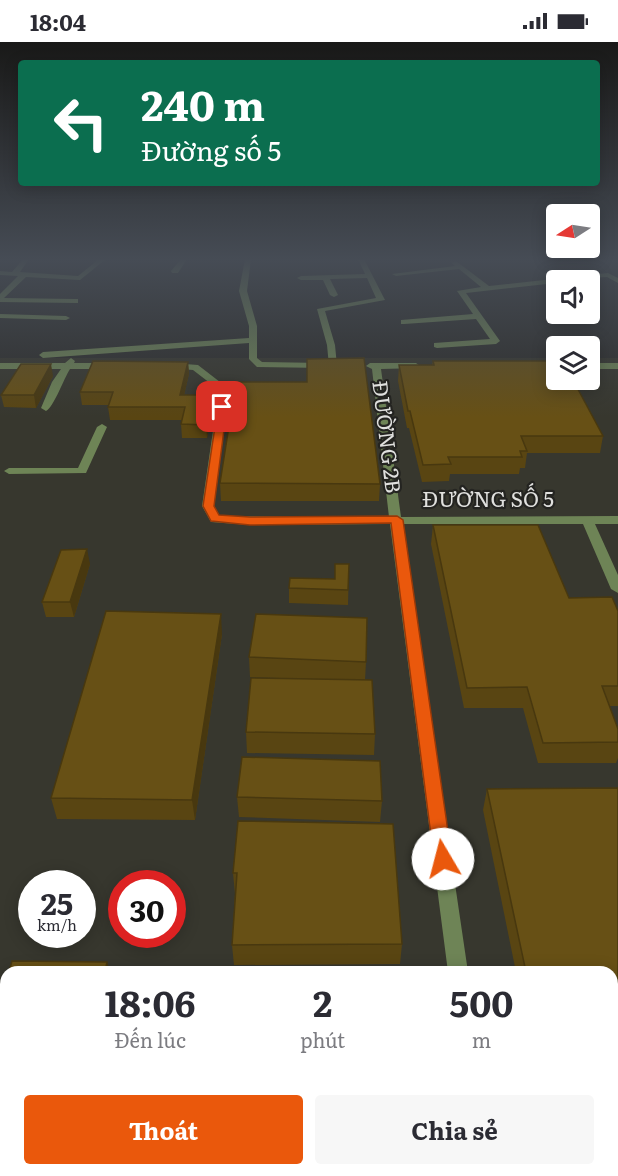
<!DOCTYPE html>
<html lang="vi">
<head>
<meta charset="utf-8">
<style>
	:root { --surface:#fff; --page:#f7f7f7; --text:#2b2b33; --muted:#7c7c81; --accent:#ea580c }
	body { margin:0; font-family:Literata,serif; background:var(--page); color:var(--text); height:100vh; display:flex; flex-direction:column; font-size:22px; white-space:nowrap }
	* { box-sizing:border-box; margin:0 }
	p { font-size:20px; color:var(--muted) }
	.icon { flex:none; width:33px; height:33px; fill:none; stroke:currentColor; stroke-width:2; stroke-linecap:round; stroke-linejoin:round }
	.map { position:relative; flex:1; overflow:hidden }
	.side { position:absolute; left:0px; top:924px; width:618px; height:210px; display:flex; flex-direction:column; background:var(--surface); border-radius:18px 18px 0 0; box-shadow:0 3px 15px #0003 }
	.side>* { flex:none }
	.guide { position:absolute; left:18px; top:18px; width:582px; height:126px; border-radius:6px; box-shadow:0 3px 15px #0003; background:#0b6e4f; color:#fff; overflow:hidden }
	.needle { width:39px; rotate:258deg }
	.tools { position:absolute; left:546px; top:162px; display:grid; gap:12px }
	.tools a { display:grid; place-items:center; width:54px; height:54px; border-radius:6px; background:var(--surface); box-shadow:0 3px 15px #0003; font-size:30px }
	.speed { position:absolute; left:18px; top:828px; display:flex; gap:12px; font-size:30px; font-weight:700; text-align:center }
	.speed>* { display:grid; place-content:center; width:78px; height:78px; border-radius:50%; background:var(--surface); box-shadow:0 3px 15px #0003; line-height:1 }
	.speed small { font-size:15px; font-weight:400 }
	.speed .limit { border:9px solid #d22; background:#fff; color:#111 }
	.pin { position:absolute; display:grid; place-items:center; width:51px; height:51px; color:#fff; margin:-26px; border-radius:12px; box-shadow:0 3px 9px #0006 }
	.me { position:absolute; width:66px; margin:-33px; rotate:352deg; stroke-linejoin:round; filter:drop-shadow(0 0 4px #0008) }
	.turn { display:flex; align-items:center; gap:21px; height:126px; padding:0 24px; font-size:27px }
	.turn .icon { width:78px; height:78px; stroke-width:2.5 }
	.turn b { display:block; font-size:42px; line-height:51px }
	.eta { display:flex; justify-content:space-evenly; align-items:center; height:102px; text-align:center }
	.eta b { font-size:36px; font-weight:700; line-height:42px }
	.primary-button { display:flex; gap:12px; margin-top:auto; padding:12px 24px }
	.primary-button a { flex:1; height:69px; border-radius:6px; background:var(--accent); color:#fff; font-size:24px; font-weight:700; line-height:69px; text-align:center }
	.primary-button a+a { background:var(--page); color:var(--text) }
	.status { display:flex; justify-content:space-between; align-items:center; height:42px; padding:0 30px; background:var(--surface); direction:ltr }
	.status svg { height:16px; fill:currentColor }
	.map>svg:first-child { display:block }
	.built { fill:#37372e; fill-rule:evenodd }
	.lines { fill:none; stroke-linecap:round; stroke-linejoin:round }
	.minor { fill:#6e8456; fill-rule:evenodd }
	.wall { fill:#594512 }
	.shaded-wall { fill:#48380f }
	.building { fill:#675015; stroke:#48380f; stroke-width:1.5 }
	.route { fill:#ea580c; stroke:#983908; stroke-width:1.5 }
	.labels { text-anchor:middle; stroke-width:4.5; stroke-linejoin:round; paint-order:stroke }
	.street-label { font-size:21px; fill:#e0e0de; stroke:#242421 }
</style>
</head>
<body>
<div class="status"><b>18:04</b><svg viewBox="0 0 49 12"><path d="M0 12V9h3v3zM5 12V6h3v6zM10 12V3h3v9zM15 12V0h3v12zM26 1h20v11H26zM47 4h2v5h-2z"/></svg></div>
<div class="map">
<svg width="618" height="1134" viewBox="0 0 618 1134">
	<rect width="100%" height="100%" fill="#2d2d2b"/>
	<path class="built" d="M0,316h556v22h34v-22h28v818h-618zM32,842h50v50h-50zM122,842h50v50h-50zM6,930h606v198h-606z"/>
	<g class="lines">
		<g class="minor">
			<path d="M23,217h6l-9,13 58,4 21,-17h7l-26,21 -54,-3 -22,21 71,1h3v4l-78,-1v-8l18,-18 -18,-1v-4l12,1z"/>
			<path d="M181,217h6l-9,14h-6l-1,-2z"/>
			<path d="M245,217h6l-4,32 10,35v32l5,4 61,1 4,3 -1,2 -69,-1 -8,-8v-16l-206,15 -4,-3 4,-3 206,-14v-12l-10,-35z"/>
			<path d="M358,217h6l21,41 -60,11 10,34 2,21 -4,3 -4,-3 -2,-21 -10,-36 59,-11 -9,-20 -37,1 8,16 -4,2 -4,-2 -7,-15h-22l-4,-2 4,-2 64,-2z"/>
			<path d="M456,219l33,25 119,-13 10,5v5l-11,-6 -51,3v3l-90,10 34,48 -4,3 -59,4 -3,-1v-4l56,-4 -14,-20 -72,5h-3v-4l72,-6 -16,-23 24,-4 -22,-18 -63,7 -4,-2 63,-8 -3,-3z"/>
			<path d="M0,272l66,2 4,2 -4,2 -66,-2z"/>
			<path d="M71,316l4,3 -1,2h34l4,3 -4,3h-38c-6,9 -16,38 -24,42l-5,-3 11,-26 9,-13h-61v-6h65z"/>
			<path d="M172,321l26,2 31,24 -15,117 5,10 170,1 -17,-148 -6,-3 4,-3h46l4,3 -1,2 -38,1 20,148 217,-1v8h-23l23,51v18l-7,-4 -28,-65h-181l66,448h-20l-58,-448 -140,1 -39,-3 -9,-16 17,-116 -26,-20 -24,-2 -1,-2z"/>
			<rect x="590" y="321" width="28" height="6"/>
			<path d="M102,382l5,3 -21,46 -77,1 -5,-3 5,-3h69l19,-41z"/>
			<path d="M473,1128h24l1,6h-24z"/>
		</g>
	</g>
	<g class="wall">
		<path d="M433,319l170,75 -3,17h-73l-2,15h-5l-1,6h-69l-1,7 -27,1 -13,-54h-2l-9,-47 1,-16h33z"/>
		<path d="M188,320l1,12 -5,21 29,13 -6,30h-25l-1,-14 1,-4h-72l-2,-13v-2h-26l-2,-13z"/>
		<path d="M53,334l-17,32 -32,-1 -3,-12z"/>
		<path d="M233,340l147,102 -1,17h-158l-1,-18 10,-67v-9z"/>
		<path d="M433,483l136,73 49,13v95h-9l9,23v29l-2,5h-78l-15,-55h-59l-33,-164z"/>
		<path d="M90,522l-16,53h-28l-4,-15z"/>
		<path d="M349,522l-1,41 -59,-2v-15l46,-9z"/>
		<path d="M222,592l-27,186 -138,-1 -6,-21z"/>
		<path d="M249,615l117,5 -1,18 10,54 -1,21 -127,-2 -1,-21 34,-54 -30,-1z"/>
		<path d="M618,746v217h-6v-33h-96l-33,-162 4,-21z"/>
		<path d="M237,755l145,4 -2,21 -141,-5z"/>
		<path d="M238,779l164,123 -2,20 -166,1 -2,-20 3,-51 -2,-21z"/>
		<path d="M6,941v165h-6v-143z"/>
		<path d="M551,1128h61l6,6h-66z"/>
	</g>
	<g class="shaded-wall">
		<path d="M188,320l1,12 -8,34 -1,-13z"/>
		<path d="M51,322l2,12 -17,32 -2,-13z"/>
		<path d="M212,353l1,13 -6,30 -1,-13z"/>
		<path d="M87,507l3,15 -16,53 -4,-15z"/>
		<path d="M221,572l1,20 -27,186 -3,-20z"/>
		<path d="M107,920l3,10h-5z"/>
	</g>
	<g class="building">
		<path d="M364,316l16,126 -160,-1 12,-76h-2l3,-25h74v-23z"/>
		<path d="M93,319l95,1 -8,33h32l-6,30 -25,-1 4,-17h-77l5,-15h-33z"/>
		<path d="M433,319h123v19h17l30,56h-82l6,15h-7l2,6h-74l3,7 -28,1 -13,-54h-2l-9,-46h35z"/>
		<path d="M21,322h30l-17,31h-33z"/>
		<path d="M433,483h105l31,73 43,-1 6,14v75h-16l16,43v13l-75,1 -16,-56 -60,1z"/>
		<path d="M87,507l-17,53h-28l19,-52z"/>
		<path d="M335,522h14l-1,26 -59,-2 1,-10 45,1z"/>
		<path d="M106,569l115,3 -29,186 -141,-2z"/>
		<path d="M256,572l111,4 -1,44 -117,-5z"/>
		<path d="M251,636l121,2 3,54 -129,-2z"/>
		<path d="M242,715l138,4 2,40 -145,-4z"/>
		<path d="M618,746v197h-6v-13h-86l-39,-183z"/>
		<path d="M238,779l155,3 9,120 -170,1 5,-72h-4z"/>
		<path d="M12,919l95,1 -2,10h-96z"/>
		<path d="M407,926v4h-253v-2z"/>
		<path d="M6,941v147h-6v-125z"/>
		<path d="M618,998v136h-54l-1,-6h49v-129z"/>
		<path d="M128,1128h300v6h-301z"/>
	</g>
	<linearGradient id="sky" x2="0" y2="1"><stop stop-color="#191918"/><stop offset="0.58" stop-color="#464c55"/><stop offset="1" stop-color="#464c55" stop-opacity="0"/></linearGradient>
	<rect width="618" height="375" fill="url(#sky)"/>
	<path class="route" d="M222,362l5,3 -13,99 5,9 31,2 147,-1 6,4 49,339 -3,5 -6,3 -7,-3 -2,-5 -43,-336 -141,2 -39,-4 -8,-15 15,-99z"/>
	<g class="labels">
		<g class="street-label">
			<text transform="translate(386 395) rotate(83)" y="7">ĐƯỜNG 2B</text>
			<text x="488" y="465">ĐƯỜNG SỐ 5</text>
		</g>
	</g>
</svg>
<div class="tools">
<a><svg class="needle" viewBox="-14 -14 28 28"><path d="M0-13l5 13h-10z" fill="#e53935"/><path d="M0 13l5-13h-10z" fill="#7c7c81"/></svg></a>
<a><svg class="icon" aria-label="sound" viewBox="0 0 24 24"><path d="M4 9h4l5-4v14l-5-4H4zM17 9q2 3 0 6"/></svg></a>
<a><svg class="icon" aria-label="layers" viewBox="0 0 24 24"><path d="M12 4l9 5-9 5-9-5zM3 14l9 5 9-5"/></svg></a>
</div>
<div class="speed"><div>25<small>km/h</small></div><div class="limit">30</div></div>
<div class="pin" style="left:222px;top:365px;background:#d93025"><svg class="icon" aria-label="arrive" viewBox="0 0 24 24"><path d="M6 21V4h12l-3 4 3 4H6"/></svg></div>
<svg class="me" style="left:443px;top:817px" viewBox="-20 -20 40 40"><circle r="19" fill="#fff"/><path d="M0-13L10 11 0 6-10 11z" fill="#ea580c"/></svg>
<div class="guide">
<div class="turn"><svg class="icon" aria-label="left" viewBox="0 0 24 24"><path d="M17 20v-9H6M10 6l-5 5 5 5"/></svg><div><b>240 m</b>Đường số 5</div></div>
</div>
<section class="side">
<div class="eta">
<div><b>18:06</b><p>Đến lúc</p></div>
<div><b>2</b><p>phút</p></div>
<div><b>500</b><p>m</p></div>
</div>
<div class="primary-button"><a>Thoát</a><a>Chia sẻ</a></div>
</section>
</div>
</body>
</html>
